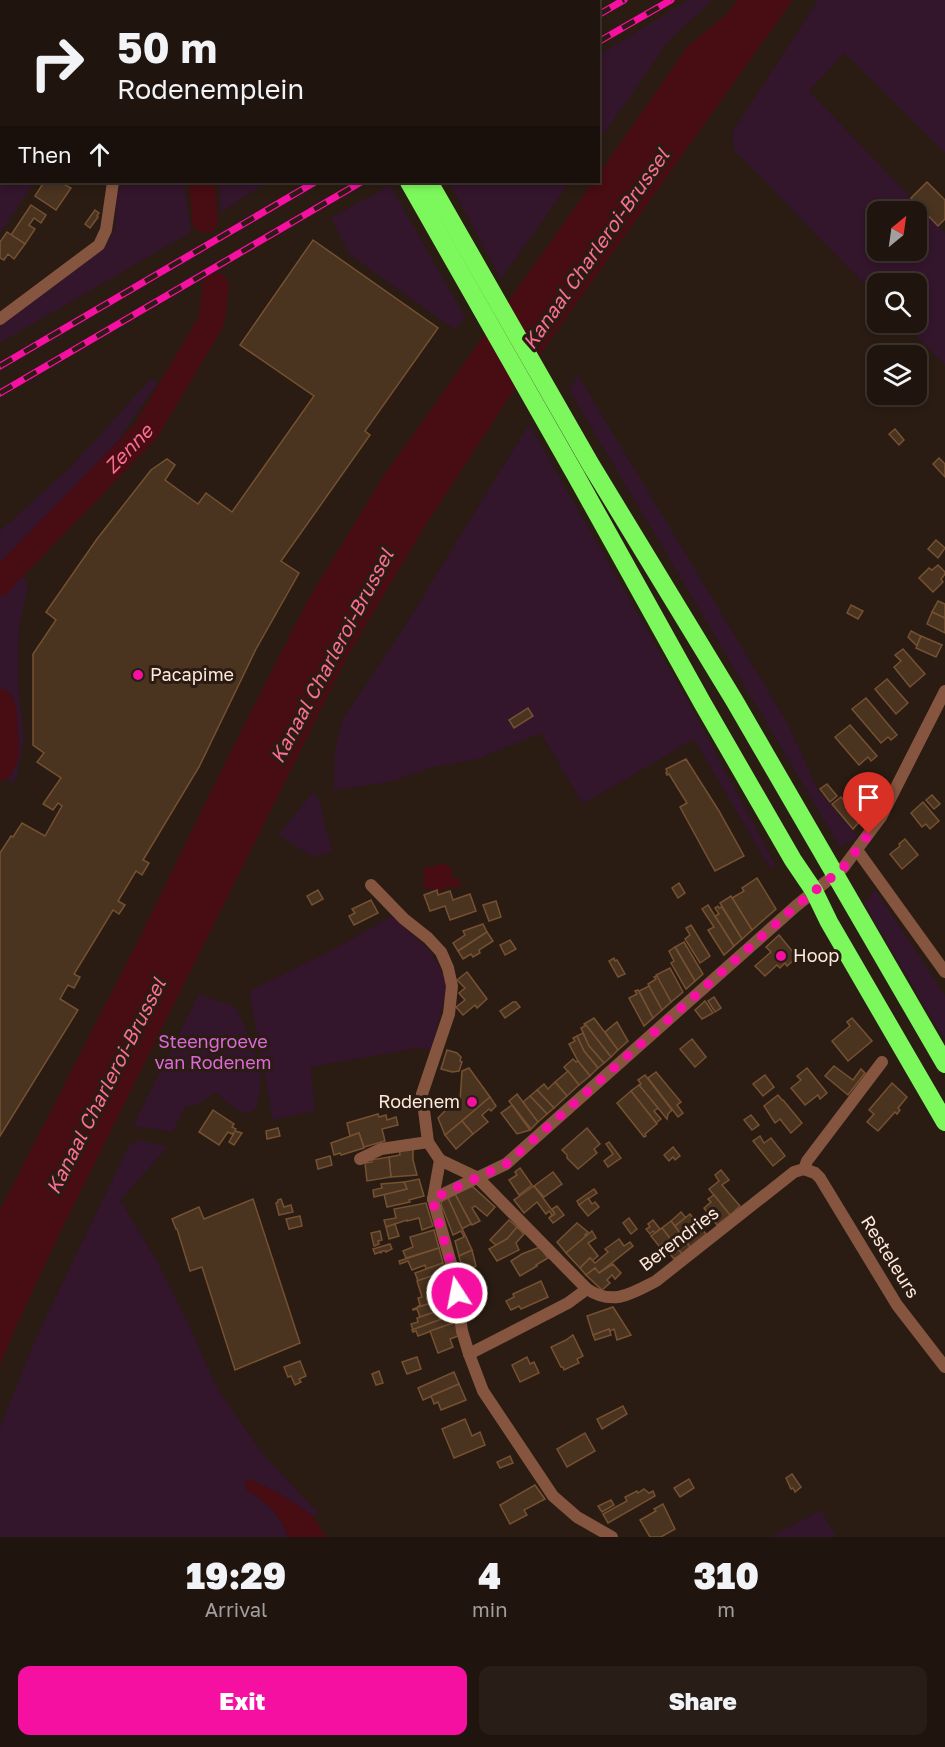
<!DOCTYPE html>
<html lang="en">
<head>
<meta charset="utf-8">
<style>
	:root { --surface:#20150e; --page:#281e17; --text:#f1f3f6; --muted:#a29f9e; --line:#3d342e; --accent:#f510a1 }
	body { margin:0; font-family:"Golos Text",sans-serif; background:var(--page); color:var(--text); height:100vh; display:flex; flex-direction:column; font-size:22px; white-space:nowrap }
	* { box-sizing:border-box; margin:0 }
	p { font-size:20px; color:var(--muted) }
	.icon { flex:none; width:33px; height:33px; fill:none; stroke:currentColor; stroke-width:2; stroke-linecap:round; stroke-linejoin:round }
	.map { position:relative; height:1537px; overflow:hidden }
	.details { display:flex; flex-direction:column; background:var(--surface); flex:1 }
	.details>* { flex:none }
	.banner { position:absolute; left:0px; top:0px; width:600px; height:183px; box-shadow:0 3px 9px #0003,0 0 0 2px var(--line); background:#20150e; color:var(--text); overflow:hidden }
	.needle { width:39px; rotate:29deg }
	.buttons { position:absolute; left:867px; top:201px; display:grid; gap:12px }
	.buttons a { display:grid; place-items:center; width:60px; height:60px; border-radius:12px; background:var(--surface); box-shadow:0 3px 9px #0003,0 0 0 2px var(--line); font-size:30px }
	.pin { position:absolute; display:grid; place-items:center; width:51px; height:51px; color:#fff; margin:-62px -26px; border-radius:50% 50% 50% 0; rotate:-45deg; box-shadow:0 0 6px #0007 }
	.pin .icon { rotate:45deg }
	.me { position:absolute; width:66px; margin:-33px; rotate:349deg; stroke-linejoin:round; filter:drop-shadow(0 0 4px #0008) }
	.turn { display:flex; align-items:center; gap:21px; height:126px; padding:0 18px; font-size:27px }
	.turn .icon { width:78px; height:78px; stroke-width:2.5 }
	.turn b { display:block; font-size:42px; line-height:51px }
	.then { display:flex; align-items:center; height:57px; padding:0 18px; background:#0003; gap:12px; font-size:22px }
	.eta { display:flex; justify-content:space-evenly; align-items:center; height:102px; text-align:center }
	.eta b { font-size:36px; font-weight:800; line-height:42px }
	.primary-button { display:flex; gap:12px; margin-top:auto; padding:12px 18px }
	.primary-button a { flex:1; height:69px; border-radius:12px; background:var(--accent); color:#fff; font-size:24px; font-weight:800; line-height:69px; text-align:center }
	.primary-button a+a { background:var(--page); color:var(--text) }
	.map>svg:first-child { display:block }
	.green { fill:#33152c; fill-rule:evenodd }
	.water { fill:#470d13 }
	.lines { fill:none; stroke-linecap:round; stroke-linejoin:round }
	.river { stroke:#470d13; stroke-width:26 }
	.building { fill:#4a331f; stroke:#755132; stroke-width:1.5 }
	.street { stroke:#86553f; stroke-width:12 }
	.highway { stroke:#7df85c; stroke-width:18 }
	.rail-casing { stroke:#f510a1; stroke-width:7 }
	.rail { stroke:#2a1c12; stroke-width:4.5; stroke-dasharray:14; stroke-linecap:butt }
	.route { stroke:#f510a1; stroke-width:10; stroke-dasharray:0 18 }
	.poi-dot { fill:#f510a1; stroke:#2a1c12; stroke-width:2 }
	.labels { text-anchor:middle; stroke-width:6; stroke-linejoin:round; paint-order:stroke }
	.poi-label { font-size:18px; fill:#fee9dc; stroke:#2a1c12; text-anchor:start }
	.park-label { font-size:18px; fill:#dc69da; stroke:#2a1c12 }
	.street-label { font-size:18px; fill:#fee9dc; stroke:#2a1c12 }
	.water-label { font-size:20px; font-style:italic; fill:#f96e94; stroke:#2a1c12 }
</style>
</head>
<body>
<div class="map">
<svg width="945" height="1537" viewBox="0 0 945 1537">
	<rect width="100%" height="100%" fill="#2a1c12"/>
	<g class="green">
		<path d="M688,0h24l-46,44 -67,97v-86z"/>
		<path d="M818,0h127v153l-101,-100 -35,38 136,142v132l-42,-42 13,-1v-38h-38l-1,13 -143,-147 -2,-17zM878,212h38v38h-38z"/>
		<path d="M1,128l1,54h32l-34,51v-102z"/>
		<path d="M123,182h63l-1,5 6,45 -191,111v-17l9,-9 94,-67 12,-21 2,-37z"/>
		<path d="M219,182h49l-47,30z"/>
		<path d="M449,182h121l-69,97z"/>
		<path d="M390,185l75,132 -10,13 -106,-76 -18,-36z"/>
		<path d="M578,375l210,349 30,66 40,47 -18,10 -271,-457z"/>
		<path d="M151,378l7,4 -72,105 -68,80 10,18 -9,43 -1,55 6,57 -9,43 -15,-6v-246l72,-65z"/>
		<path d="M529,424l161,281 85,159 -4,6 -77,-131 -111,65 -42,-71 -66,27 -42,7 -44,15 -59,9 4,-4 1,-35 7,-32 56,-83z"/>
		<path d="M314,791l7,13 4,23 8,24 -20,6 -35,-22z"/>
		<path d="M875,889l70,107v44l-81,-136z"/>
		<path d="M392,916l36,33 12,18 7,20 -16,63 -13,-2 -108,19 5,43 -42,10 -24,-129 87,-43z"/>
		<path d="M199,994l36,13c18,33 34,64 20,102l-7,4 -11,-3 -22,-18 -13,10 -18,6 -11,24 -40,-6z"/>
		<path d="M139,1140l29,7 -48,53 38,63 28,56 32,71 44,63 40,43 18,17 -7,3 -36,-24 -31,-3c19,13 35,25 42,48h-288v-108l2,-7 33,-82 94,-195z"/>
		<path d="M821,1510l15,27h-66z"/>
	</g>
	<g class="water">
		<path d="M737,0h56l-285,399 -85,130 -76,128 -289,580 -40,85 -18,43v-155l139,-271 84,-172 86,-169 74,-121 210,-295h5l1,-8 89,-128 40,-33z"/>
		<path d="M442,863l9,4 1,11 7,1 1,5 -1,4 -10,-2 -7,5 -18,-3c1,-7 -1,-14 0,-20l11,-2z"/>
		<path d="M249,1479l28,13 36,24 13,21h-38c-7,-23 -23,-35 -42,-48l-1,-6z"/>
	</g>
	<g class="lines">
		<g class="river">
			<path d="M402,2l3,-2"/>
			<path d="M202,182l3,38"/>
			<path id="s1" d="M0,583l6,-8 140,-144 66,-111 4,-34"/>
			<path d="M0,702l4,11 2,41 -6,14"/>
		</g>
	</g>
	<g class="building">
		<path d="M44,182h16l11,6 -15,22 -21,-14z"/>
		<path d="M927,182l18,18v19l-7,7 -27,-28z"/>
		<path d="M31,205l15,10 -5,8 -7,-5 -5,7 6,4 -10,15 -14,-9z"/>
		<path d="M95,210l4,3 -2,3 1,1 -8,11 -5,-4z"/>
		<path d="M7,232l18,12 -11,15 -6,-5 -4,6 -4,-2v-16z"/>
		<path d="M313,240l125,88 -73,103 5,4 -89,126 18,12 -43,76 -57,118 -56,93 6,3 -7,12 -6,-4 -18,30 7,4 -6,9 -6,-4 -39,64 6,3 -6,11 -6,-3 -8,14 18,11 -78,126v-283l11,-17 2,1 9,-14 23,13 17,-30 -4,-3 -5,7 -10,-6 18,-26 -24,-16 7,-9 -11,-8v-91l23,-34 -10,-8 51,-73 54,-69 16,-11 8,6 -10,15 33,24 8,-11 26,19 82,-116 -74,-51z"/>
		<path d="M895,429l9,11 -5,5 -10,-11z"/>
		<path d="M939,458l6,6v13l-12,-13z"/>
		<path d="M936,540l9,8 -7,10 -10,-9z"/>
		<path d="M938,565l7,7v2l-4,5 2,3 -10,10 -14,-14 10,-10 3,2z"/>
		<path d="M938,601l7,3v14l-13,-6z"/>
		<path d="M851,605l12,6 -5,8 -11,-6z"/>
		<path d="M932,612l13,6v15l-18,-9z"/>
		<path d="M911,631l10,5 -4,10 -9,-9z"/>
		<path d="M921,636l21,9 -6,12 -20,-9z"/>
		<path d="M903,649l22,25 -15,13 -16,-20 7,-6 -6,-6z"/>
		<path d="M887,679l21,24 -12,11 -21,-25z"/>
		<path d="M866,698l31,37 -6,5 -3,-3 -7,6 -29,-34z"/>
		<path d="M528,708l5,8 -19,12 -5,-8z"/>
		<path d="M850,725l27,31 -6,5 -3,-4 -9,8 -24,-28z"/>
		<path d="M686,759l33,52 25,45 -29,15 -35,-64 7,-4 -18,-29 -2,1 -1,-2 1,-1 -1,-3z"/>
		<path d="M827,784l10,12 -7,6 -10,-13z"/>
		<path d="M932,795l8,9 -6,5 -8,-9z"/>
		<path d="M841,797l19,24 -7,8 -21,-25z"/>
		<path d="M923,802l16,19 -9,8 -4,-5 -4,3 -11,-14z"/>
		<path d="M905,839l13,16 -16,14 -12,-15 10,-8 -1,-2z"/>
		<path d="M757,878l19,31 -24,21 -20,-32 12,-7 -2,-3z"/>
		<path d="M679,883l6,10 -7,5 -6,-10z"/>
		<path d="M318,890l5,9 -11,6 -5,-9z"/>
		<path d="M437,890l1,5 12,-4 3,9 17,-6 6,17 -26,9 -5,-14 -15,5 -6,-16z"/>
		<path d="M731,896l21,34 -10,9 -22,-36z"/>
		<path d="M371,900l7,13 -24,12 -5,-9 6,-3 -3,-4z"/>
		<path d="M496,901l5,16 -12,4 -6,-16z"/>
		<path d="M708,905l26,41 -10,9 -16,-25 6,-3 -12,-18z"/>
		<path d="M718,906l1,2 3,-1 20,32 -8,7 -19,-30 4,-2 -4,-6z"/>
		<path d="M483,924l4,8 -29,19 -5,-8 12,-8 -2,-4z"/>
		<path d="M691,925l19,31 -10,7 -15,-24 5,-4 -4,-7z"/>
		<path d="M487,932l6,9 -14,9 1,3 -7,4 -2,-3 -8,5 -5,-8z"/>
		<path d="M779,935l18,22 -10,9 -2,-3 -5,5 -3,-3 -12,11 -10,-10 16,-14 -5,-5z"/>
		<path d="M510,940l6,9 -11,6 -5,-10z"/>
		<path d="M684,942l19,32 -8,7 -20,-34z"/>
		<path d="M675,947l20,34 -9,8 -15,-26 3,-2 -5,-10z"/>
		<path d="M614,958l1,3 2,-1 8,14 -7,3 -9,-16z"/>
		<path d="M670,968l13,24 -12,10 -15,-27z"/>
		<path d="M467,972l20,27 -10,9 -2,-3 -12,10 -7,-8 9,-7 -6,-7 6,-5 -8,-8z"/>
		<path d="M657,976l14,26 -9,8 -14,-26 8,-5 -2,-2z"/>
		<path d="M649,986l13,24 -9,8 -14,-27z"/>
		<path d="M638,990l15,28 -9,8 -15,-28 8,-4 -2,-3z"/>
		<path d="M714,997l7,11 -6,4 -7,-11z"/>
		<path d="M705,1001l8,12 -11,6 -7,-9z"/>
		<path d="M513,1002h3l4,5 -15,11 -5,-7z"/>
		<path d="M594,1018l24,32 -7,7 -27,-33z"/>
		<path d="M852,1018l20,23 -24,20 -16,-20 18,-15 -3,-4z"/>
		<path d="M617,1022l11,19 -10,9 -13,-18z"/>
		<path d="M586,1025l25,32 -7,6 -15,-17 -8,-18z"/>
		<path d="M583,1033l6,13 15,17 -6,5 -14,-17 -7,-15z"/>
		<path d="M577,1036l7,15 14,17 -8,8 -12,-15 -9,-17 6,-3 -2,-3z"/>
		<path d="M692,1039l14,18 -11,10 -15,-18z"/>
		<path d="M447,1050l10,3 4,4 -1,4 2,1 -3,9 -7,1 -11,-3z"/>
		<path d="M573,1059l3,3 2,-1 12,15 -11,9 -15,-18z"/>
		<path d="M834,1066l19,14 8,-11 4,4 -17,22 -23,-19z"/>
		<path d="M469,1068l21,29 -45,38 -7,-17 16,-16 1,2 5,-3 2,-30z"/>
		<path d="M807,1068l20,25 -7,6 -2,-4 -13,10 -14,-17 10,-8 -4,-4z"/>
		<path d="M568,1071l11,14 -12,11 -12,-14z"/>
		<path d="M656,1072l25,30 -4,3 6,8 -5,4 -30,-39z"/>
		<path d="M645,1075l27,35 -4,4 -1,5 -28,-34 2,-1 -3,-4z"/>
		<path d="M765,1075l9,12 -11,9 -10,-12z"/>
		<path d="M555,1082l12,14 -13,12 -17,-18 7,-6 4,5z"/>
		<path d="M892,1083l15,14 -9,11 2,2 -3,4 -2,-2 -17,19 -11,-9 7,-8 -5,-4z"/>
		<path d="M639,1085l19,23 -4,3 7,8 -5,4 -25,-32z"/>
		<path d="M537,1090l17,18 -7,6 -17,-18z"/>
		<path d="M631,1091l26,33 -12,10 1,2 -2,1 -27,-34z"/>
		<path d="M517,1094l21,28 -7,7 -22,-28z"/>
		<path d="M778,1095l4,5h1l19,23 -11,10 -11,-14 -5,4 -11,-17z"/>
		<path d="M530,1096l17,18 -9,8 -15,-20z"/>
		<path d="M490,1097l6,9 -5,5 -2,-2 -7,6 6,7 -15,12 -11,-13z"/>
		<path d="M512,1105l7,10 11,15 -13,4 -16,-21z"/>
		<path d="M213,1110l21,14 -2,3 4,2 -1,2 7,2 -8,12 -5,-3 5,-9h-1l-1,1 -4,-2 -9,13 -20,-13z"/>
		<path d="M378,1114l1,3 7,-2 1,5 9,-3 2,8 -16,4 3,12 -21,6 -5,-14 -9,3 -3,-13z"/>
		<path d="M751,1115l8,10 -7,5 -8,-10z"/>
		<path d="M462,1121l11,13 -17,15 -11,-14z"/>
		<path d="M278,1128l2,8 -13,3 -1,-8z"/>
		<path d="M587,1128l13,16 -6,5 3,4 -19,16 -11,-11v-3l-5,-5z"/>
		<path d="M359,1133l5,15 -23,7 -1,-2 -6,2 -3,-12z"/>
		<path d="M760,1136l4,7 7,-5 14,18 -12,10 -20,-25z"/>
		<path d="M609,1142l12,16 -13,9 -4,-6 9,-7 -7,-10z"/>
		<path d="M413,1147v13l4,15 -26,2 -2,-20 11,-2 -1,-7z"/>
		<path d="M673,1147l7,9 -5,4 -2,-3 -4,4 -5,-6z"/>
		<path d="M330,1156l2,9 -14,4 -2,-9z"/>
		<path d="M389,1157l2,20 -24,4 -2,-18 7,-1 -1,-2z"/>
		<path d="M520,1168l12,17 -13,10 -10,-15 8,-5 -2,-3z"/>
		<path d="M721,1170l8,10 -7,5 18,21 -10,9 -21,-26 10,-8 -4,-6z"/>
		<path d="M553,1172l9,12 -18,13 -10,-11z"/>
		<path d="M419,1179l5,17 -15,4 1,2 -23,5 -3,-13 23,-5 -3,-7z"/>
		<path d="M404,1182l3,7 -33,8 -1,-7 9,-2 -1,-4z"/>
		<path d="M472,1186l23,21 -8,9 -12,-10 -3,2 8,13 -8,4 -17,-31z"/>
		<path d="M534,1186l21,28 -6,4 3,-3 -3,-4 -3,3 -9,-12 -13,11 -10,-13z"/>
		<path d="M594,1189l3,4 -18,12 -2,-4z"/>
		<path d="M455,1194l16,30 -9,5 -14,-31z"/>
		<path d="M714,1195l16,20 -13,10 -13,-17 7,-6 -3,-3z"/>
		<path d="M448,1198l24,52 -13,6 -4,-15 9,-4 -3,-6 -8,4 -12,-31 1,-3z"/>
		<path d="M588,1198l4,6 3,-2 4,5 -11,9 -9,-11z"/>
		<path d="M253,1199l47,144 -65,27 -33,-103 -12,4 -13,-42h-1l-4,-10 27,-12 5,12z"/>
		<path d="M281,1199l3,8 7,-2 2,7 -14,3 -3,-12 2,-1v-2z"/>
		<path d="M426,1203l7,23 -11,4 -3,-12 -12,3v-1l-21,7 -2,-7 12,-2 -2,-9z"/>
		<path d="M557,1206l7,9 -11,8 -4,-5 6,-4 -3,-5z"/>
		<path d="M681,1212l5,6 -11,8 -4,-5z"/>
		<path d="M690,1214l16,20 -16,13 -15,-21z"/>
		<path d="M300,1216l2,10 -13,3 -3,-10z"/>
		<path d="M629,1218l8,11 -6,5 -8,-11z"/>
		<path d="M509,1220l8,7 -10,12 -11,6 -6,-5z"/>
		<path d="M653,1220l7,9 -5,4 -2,-2 -3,3 -4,-5 4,-2 -2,-3z"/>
		<path d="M671,1221l19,26 -8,7 -20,-26z"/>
		<path d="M577,1223l11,9 -3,3 1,2 -20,16 -9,-11z"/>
		<path d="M395,1224l4,12 -10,3 -3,-12z"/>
		<path d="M517,1227l7,7 -8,9 3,7 -22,11 -8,-12 18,-10z"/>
		<path d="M662,1228l20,26 -8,5 -12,-15 -3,2 -8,-10z"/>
		<path d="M434,1230l5,18 -33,10 -3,-7 10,-4 -3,-10z"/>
		<path d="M380,1231l2,9 -4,1 1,3 -5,2 -3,-13z"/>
		<path d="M592,1231l4,7 -8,5 10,13 -6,5 -2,-3 -10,10 -14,-15z"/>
		<path d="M619,1239l5,7 6,-4 3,4 -34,27 -4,-5 -9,7 -6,-7 10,-10 5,5 13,-11 -3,-3z"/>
		<path d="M390,1244l2,5 -6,3v-1h-4l-1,2 -1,-1 -5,2 -2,-5z"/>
		<path d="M540,1247l8,11 -12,7 1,1 -17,10 -9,-15 11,-7z"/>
		<path d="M439,1248l4,15 -17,6 -1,-4 -13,5 -4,-9 -8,3 -1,-3z"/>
		<path d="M472,1250l4,16 -13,6 -4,-16z"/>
		<path d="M443,1263l3,8 -28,10 -3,-8z"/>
		<path d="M613,1264l8,9 -6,6 -3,-4 -5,5 3,3 -8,7 -16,-15 9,-7 4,5z"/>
		<path d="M446,1271l4,16 -18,7 3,8 -18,5 3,-2 -2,-7 4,-1 -5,-16z"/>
		<path d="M541,1281l7,16 -27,12 -2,-3 -8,4 -5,-9 8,-4 -1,-3z"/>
		<path d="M452,1296l1,10 -33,11 -3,-8 -4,1v-1z"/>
		<path d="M453,1306l2,8 -42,16 -2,-6 7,-2 -1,-4z"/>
		<path d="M613,1307l18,28 -14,5 -3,-11 -4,2 -1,-2 -16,6 -6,-19z"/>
		<path d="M455,1314l1,8 -38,14 -2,-5 -3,1 -1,-2z"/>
		<path d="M456,1322l2,14 -8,3 3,8 -15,6 -8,-22z"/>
		<path d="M609,1329l2,6 -16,5 -2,-5z"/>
		<path d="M573,1335l10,21 -6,3 2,4 -15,7 -1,-3h-2l-10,-20 15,-7z"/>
		<path d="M417,1357l4,12 -14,5 -5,-12z"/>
		<path d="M527,1357l3,7 4,-2 5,11 -19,9 -8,-17z"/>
		<path d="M300,1361l6,15 -7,3 2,3 -6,3 -4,-9 -3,1 -4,-10z"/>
		<path d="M379,1371l4,12 -7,2 -4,-11z"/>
		<path d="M454,1372l5,12 -36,16 -5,-12z"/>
		<path d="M459,1384l7,16 -25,10 -3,-8 -4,2 -3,-8z"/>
		<path d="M623,1406l4,8 -25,15 -5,-10z"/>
		<path d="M465,1419l7,17 8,-4 5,13 -31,13 -12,-29z"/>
		<path d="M585,1433l10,18 -28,16 -10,-18z"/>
		<path d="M510,1456l3,7 -13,5 -3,-6z"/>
		<path d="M792,1474l9,13 -6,5 -2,-4 -2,1 -5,-11z"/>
		<path d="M689,1479l5,9 -14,9 -6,-9z"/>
		<path d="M535,1485l10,14 -21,11 3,5 -17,9 -10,-19z"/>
		<path d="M644,1489l5,4 4,-2 2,5 -47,27 -5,-9 24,-13 -2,-4 12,-6 1,2z"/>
		<path d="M611,1500l3,5 -12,7 -4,-6z"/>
		<path d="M663,1504l12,25 -14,8h-11l-10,-17 16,-9 -2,-2z"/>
	</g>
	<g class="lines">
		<g class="street">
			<path d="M194,2v-2"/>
			<path d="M0,319l99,-74 7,-15 7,-48"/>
			<path d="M857,850l88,122"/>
			<path d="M371,885l33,34 24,19 13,14 7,16 4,18 -3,28 -27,80 6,48 12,18"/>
			<path d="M360,1159l21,-10 47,-7"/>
			<path d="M440,1160l38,18 109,111c26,17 44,5 69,-8l138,-109 10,-3 3,-8 75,-99"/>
			<path d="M440,1160l-7,39 21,75 8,57 7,23 14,37 70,105 24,21 35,20"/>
			<path d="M804,1169l11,4 5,5 77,127 48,62"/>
			<path d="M433,1199l73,-35 290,-258 47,-38 38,-51 64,-126"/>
			<path d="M469,1354l99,-51 19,-14"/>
		</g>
		<g class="highway">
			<path d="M292,0l1,2"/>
			<path d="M309,0l1,2"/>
			<path d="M325,0l1,2"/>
			<path d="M44,2l1,-2"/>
			<path d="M0,82l2,-3"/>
			<path d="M409,182l166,292 128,230 90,156 21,31 15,31 116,200"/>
			<path d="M429,182l162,283 143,235 211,364"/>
		</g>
		<defs>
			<g id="rail">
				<path d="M598,15l26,-15"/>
				<path d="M598,42l73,-42"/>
				<path d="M0,366l315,-184"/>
				<path d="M0,393l361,-211"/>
			</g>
		</defs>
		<use href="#rail" class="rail-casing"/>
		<use href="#rail" class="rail"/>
	</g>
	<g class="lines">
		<path class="route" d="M457,1293l-3,-19 -22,-75 74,-35 290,-258 47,-38 26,-34"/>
	</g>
	<g class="poi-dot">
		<circle cx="138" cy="675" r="6"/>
		<circle cx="781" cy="956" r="6"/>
		<circle cx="472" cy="1102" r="6"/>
	</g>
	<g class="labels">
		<g class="poi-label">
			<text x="150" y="681">Pacapime</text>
			<text x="793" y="962">Hoop</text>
			<text x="460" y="1108" text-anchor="end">Rodenem</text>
		</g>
		<g class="park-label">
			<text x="213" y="1048">Steengroeve<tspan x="213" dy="21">van Rodenem</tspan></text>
		</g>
		<g class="street-label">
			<text transform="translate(679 1239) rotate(-37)" y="6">Berendries</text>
			<text transform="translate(890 1257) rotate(58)" y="6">Resteleurs</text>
		</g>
		<g class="water-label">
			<text transform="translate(596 249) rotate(-55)" y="7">Kanaal Charleroi-Brussel</text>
			<text dy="7" stroke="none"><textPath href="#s1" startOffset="186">Zenne</textPath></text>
			<text transform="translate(332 656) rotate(-62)" y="7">Kanaal Charleroi-Brussel</text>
			<text transform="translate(106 1086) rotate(-63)" y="7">Kanaal Charleroi-Brussel</text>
		</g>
	</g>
</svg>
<div class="buttons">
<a><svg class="needle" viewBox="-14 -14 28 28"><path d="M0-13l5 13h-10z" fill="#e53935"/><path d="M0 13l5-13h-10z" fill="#a29f9e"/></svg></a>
<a><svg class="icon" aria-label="search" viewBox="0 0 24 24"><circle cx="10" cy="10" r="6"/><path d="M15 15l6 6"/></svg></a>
<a><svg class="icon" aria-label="layers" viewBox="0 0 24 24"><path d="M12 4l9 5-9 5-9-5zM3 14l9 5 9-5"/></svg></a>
</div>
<div class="pin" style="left:869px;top:834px;background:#d93025"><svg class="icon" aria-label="arrive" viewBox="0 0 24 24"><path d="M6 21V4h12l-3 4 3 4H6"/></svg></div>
<svg class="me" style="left:457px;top:1293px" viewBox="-20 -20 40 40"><circle r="17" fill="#f510a1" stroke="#fff" stroke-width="3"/><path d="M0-11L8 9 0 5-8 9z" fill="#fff"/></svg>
<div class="banner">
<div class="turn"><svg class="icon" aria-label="right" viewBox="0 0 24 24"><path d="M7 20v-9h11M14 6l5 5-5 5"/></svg><div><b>50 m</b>Rodenemplein</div></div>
<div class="then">Then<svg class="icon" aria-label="ahead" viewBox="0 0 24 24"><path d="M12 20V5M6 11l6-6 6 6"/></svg></div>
</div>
</div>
<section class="details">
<div class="eta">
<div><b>19:29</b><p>Arrival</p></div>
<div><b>4</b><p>min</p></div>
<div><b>310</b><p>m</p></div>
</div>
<div class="primary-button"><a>Exit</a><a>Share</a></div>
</section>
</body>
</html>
